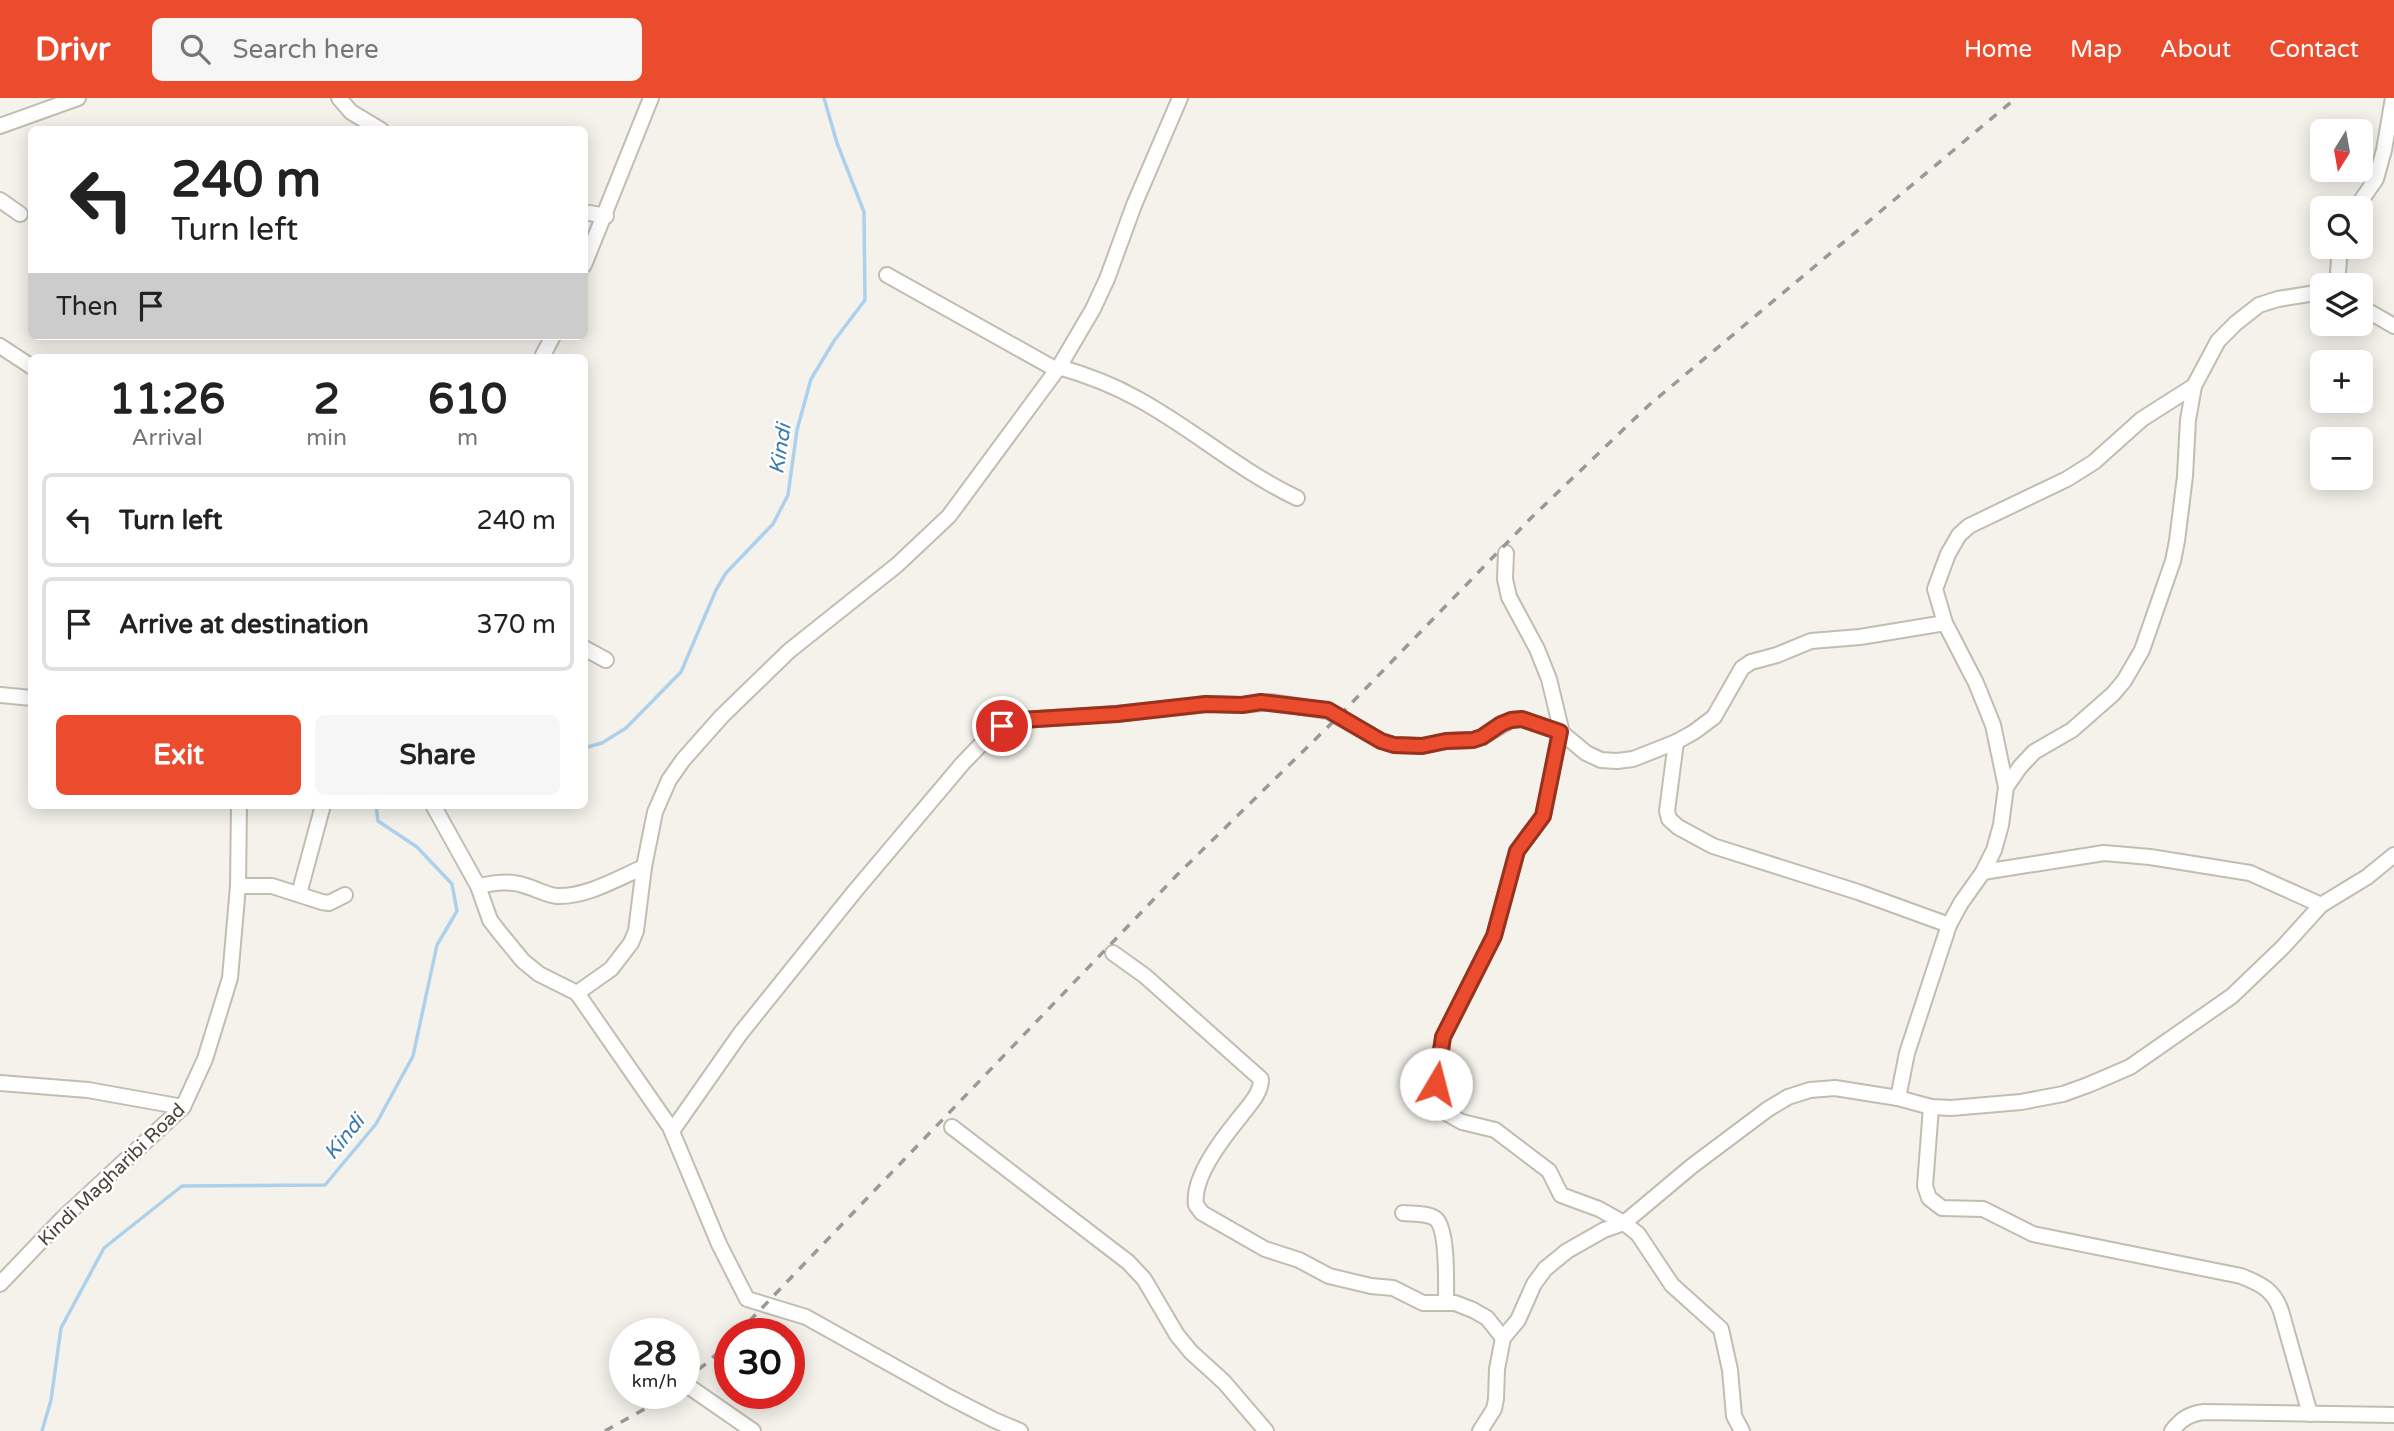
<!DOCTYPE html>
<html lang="en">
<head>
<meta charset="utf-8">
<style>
	:root { --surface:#fff; --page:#f6f6f6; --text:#222; --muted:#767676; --line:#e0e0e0; --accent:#ea4c2d }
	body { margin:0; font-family:"Varela Round",sans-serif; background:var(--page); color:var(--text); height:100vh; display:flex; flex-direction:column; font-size:26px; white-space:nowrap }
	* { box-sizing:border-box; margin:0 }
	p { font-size:23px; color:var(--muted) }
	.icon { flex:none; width:38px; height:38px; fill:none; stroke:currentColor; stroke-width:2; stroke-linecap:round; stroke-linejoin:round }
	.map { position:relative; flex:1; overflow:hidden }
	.sheet { position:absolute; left:28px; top:256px; width:560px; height:455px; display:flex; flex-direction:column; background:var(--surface); border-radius:10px; box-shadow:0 4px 18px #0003 }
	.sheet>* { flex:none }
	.hud { position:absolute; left:28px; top:28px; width:560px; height:214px; border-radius:10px; box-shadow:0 4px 18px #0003; background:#fff; color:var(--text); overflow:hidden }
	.needle { width:46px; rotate:191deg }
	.tools { position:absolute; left:2310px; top:21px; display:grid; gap:14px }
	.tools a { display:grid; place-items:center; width:63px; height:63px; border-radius:10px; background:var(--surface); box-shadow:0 4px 18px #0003; font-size:35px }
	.speed { position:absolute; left:609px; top:1220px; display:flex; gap:14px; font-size:35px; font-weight:700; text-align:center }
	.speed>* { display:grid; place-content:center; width:91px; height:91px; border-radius:50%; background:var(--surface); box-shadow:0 4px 18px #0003; line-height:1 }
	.speed small { font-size:18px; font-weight:400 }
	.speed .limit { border:10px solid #d22; background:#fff; color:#111 }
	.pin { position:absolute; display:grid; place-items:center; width:60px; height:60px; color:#fff; margin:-30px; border:4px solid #fff; border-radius:50%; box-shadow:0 2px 7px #0007 }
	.me { position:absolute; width:77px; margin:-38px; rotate:8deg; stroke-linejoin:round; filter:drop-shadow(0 0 5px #0008) }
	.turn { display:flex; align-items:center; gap:24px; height:147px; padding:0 28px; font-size:32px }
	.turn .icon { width:91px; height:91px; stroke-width:2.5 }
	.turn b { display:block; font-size:49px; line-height:60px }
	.then { display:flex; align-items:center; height:66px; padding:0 28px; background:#0003; gap:14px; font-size:26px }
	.eta { display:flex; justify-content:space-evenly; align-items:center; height:119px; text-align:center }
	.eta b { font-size:42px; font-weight:700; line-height:49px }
	.action { display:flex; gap:14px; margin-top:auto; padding:14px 28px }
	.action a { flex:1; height:80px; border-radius:10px; background:var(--accent); color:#fff; font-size:28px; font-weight:700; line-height:80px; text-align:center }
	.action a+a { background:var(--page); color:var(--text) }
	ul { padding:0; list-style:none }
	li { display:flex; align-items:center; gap:21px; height:94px; margin:0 14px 10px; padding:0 14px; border:4px solid var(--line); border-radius:10px }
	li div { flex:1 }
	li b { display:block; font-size:26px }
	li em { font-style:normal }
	header { display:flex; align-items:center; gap:42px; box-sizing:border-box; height:98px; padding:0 35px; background:var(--accent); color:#fff }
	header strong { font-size:33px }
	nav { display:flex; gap:38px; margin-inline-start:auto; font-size:24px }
	.search { width:490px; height:63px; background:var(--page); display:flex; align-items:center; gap:18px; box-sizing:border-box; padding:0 24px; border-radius:10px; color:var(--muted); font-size:26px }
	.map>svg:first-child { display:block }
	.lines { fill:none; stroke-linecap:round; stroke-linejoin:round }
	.stream { stroke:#add1ec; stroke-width:3.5 }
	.minor-casing { stroke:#c2bdb1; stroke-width:18 }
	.minor { stroke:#fff; stroke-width:14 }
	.rail { stroke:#999; stroke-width:3.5; stroke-dasharray:9 9; stroke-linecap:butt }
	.route-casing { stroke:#98311d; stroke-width:18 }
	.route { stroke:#ea4c2d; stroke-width:12 }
	.labels { text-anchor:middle; stroke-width:5; stroke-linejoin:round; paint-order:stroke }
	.street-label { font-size:19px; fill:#48433a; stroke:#fff }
	.water-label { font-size:21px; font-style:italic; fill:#3a7bad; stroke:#fff }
</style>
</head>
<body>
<header>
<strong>Drivr</strong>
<div class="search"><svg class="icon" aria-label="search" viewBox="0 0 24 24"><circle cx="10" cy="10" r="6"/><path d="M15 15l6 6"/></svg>Search here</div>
<nav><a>Home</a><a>Map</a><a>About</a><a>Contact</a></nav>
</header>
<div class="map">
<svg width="2394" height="1333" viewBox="0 0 2394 1333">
	<rect width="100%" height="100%" fill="#f4f2eb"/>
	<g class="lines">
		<g class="stream">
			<path d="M584,650l18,-5 24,-15 55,-56 35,-82 10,-17 47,-49 15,-29 9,-65 14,-51 23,-38 31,-41 -1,-88 -27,-69 -13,-45"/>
			<path d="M42,1333l9,-31 10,-72 43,-80 78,-62 143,-1 51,-61 37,-68 24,-111 20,-34 -5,-27 -35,-37 -39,-26 -2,-16"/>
		</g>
		<defs>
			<g id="minor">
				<path d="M339,0l12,14 30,18"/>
				<path d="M0,28l78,-28"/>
				<path d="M0,102l20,14"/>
				<path d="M2356,110l20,-29 8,-29 9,-52"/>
				<path d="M584,114l22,4"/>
				<path d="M584,167l67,-167"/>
				<path d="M887,177l170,95"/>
				<path d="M2337,187l3,-38"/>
				<path d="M2361,209l33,19"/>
				<path d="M0,248l32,21"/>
				<path d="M542,259l11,-21"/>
				<path d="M1059,269c28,8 54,18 79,32 55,30 102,72 159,99"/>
				<path d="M1506,455l-1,26 4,18 28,52 12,30 13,54 24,20 15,7 16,1 16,-2 43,-17 18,-10 20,-15 28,-49 9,-6 26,-7 34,-14 49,-4 85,-14"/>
				<path d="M584,550l22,12"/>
				<path d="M0,597l32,3"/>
				<path d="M1560,634l-17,84 -26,35 -23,85 -51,101 -7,47 2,16 10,14 14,8 33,8 54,41 12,24 38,14 25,14 14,11 34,51 49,44 9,41 4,46 8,15"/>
				<path d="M1676,644l-9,69 2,8 9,8 35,19 145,46 91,33"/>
				<path d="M2006,689l-13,-62 -17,-42 -31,-60 -10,-34 13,-35 11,-19 10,-9 98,-47 27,-17 48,-43 52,-33 24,-45 18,-18 23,-18 19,-6 44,-7"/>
				<path d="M433,707l45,81 12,34 10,13 23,28 16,13 38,19 93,134 49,117 28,55 59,18 143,80 45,23 26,11"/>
				<path d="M1983,774l121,-19 46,4 100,16 71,32"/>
				<path d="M238,788h34l50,16 7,1 16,-8"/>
				<path d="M478,788c16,-3 32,-6 48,0 11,3 20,9 31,10 30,1 61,-18 87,-29"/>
				<path d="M299,796l24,-89"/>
				<path d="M1113,855l32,23 116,103c0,15 -12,26 -21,38 -17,21 -48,60 -44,88l6,8 63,36 34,11 30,16 42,10 22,2 30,15h32l18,7 14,8 16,20"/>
				<path d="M577,895l34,-24 20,-26 5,-12 8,-64 11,-55 14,-32 14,-20 39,-44 67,-65 108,-86 52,-49 110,-149 34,-58 14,-30 27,-74 46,-107"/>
				<path d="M0,985l88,7 95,17"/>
				<path d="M1898,1000l9,-45 42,-128 12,-22 22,-31 11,-22 7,-25 5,-38 14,-20 14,-15 38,-22 41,-36 11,-13 18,-31 31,-89 4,-20 8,-65 3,-56 6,-34"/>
				<path d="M1931,1009l-6,79 4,12 13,10 41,1 50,25 208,42c20,8 33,14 40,35l29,103"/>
				<path d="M952,1029l176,135 16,17 33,56 14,17 33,30 42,49"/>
				<path d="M672,1033l68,-97 115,-143 108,-128 27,-28 12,-9 19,-6 96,-6 89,-10 36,1 29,-3 57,9 53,30 13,4 28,1 24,-5 27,-1 9,-3 29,-17 11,-1 40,14"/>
				<path d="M1403,1115c10,1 26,0 33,6 12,11 10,67 10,83"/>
				<path d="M0,1186l63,-66 120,-111 22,-48 25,-81 8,-92 1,-81"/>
				<path d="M691,1290l62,43"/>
				<path d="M1480,1333l14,-22 2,-10 1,-30 6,-31 15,-18 16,-36 11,-15 22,-18 37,-21 20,-7 68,-57 76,-57 20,-12 22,-7 25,-2 63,10 33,9 20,1 70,-6 42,-8 25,-9 42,-18 102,-71 51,-49 38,-42 46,-28 27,-22"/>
				<path d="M2172,1333c9,-12 17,-17 32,-19l190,3"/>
			</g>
		</defs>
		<use href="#minor" class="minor-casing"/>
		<use href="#minor" class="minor"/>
		<g class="rail">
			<path d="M737,1236l439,-458 163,-160 192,-198 118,-113 367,-307"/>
			<path d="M684,1282l23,-17 23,-22"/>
			<path d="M605,1333l45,-25 17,-13"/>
		</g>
	</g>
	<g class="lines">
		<defs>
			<path id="route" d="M1002,628l19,-6 96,-6 89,-10 36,1 19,-3 67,8 53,31 13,4 28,1 24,-5 27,-1 9,-3 19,-13 10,-4 11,-1 38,13 -17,84 -26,35 -23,85 -51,101 -7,47"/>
		</defs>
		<use href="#route" class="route-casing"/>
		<use href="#route" class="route"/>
	</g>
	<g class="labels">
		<g class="street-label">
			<text transform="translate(111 1076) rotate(-44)" y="7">Kindi Magharibi Road</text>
		</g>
		<g class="water-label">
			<text transform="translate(780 351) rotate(-81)" y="7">Kindi</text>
			<text transform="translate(344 1039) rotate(-51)" y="7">Kindi</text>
		</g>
	</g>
</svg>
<div class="tools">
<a><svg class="needle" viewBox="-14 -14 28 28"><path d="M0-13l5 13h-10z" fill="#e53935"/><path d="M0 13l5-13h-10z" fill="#767676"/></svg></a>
<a><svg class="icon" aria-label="search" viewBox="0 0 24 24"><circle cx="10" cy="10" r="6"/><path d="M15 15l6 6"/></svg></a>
<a><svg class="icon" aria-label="layers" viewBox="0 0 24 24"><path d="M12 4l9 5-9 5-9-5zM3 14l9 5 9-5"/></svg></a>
<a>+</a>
<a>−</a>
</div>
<div class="speed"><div>28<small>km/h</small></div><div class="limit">30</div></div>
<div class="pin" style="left:1002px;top:628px;background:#d93025"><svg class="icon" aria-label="arrive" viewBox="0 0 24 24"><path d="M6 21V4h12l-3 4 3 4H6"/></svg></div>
<svg class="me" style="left:1436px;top:986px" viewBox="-20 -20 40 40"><circle r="19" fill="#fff"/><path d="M0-13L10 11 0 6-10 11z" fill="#ea4c2d"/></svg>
<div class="hud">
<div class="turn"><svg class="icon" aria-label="left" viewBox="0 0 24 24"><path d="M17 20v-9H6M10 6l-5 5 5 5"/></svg><div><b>240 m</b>Turn left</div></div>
<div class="then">Then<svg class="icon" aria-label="arrive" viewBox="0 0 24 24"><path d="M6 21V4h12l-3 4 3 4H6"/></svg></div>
</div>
<section class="sheet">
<div class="eta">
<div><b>11:26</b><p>Arrival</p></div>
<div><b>2</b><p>min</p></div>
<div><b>610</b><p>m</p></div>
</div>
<ul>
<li><svg class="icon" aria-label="left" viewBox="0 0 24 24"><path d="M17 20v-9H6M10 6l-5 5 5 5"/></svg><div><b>Turn left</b></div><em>240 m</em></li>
<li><svg class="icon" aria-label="arrive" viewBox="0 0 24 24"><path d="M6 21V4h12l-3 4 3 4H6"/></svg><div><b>Arrive at destination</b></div><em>370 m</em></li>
</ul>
<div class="action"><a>Exit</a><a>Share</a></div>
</section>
</div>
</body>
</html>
